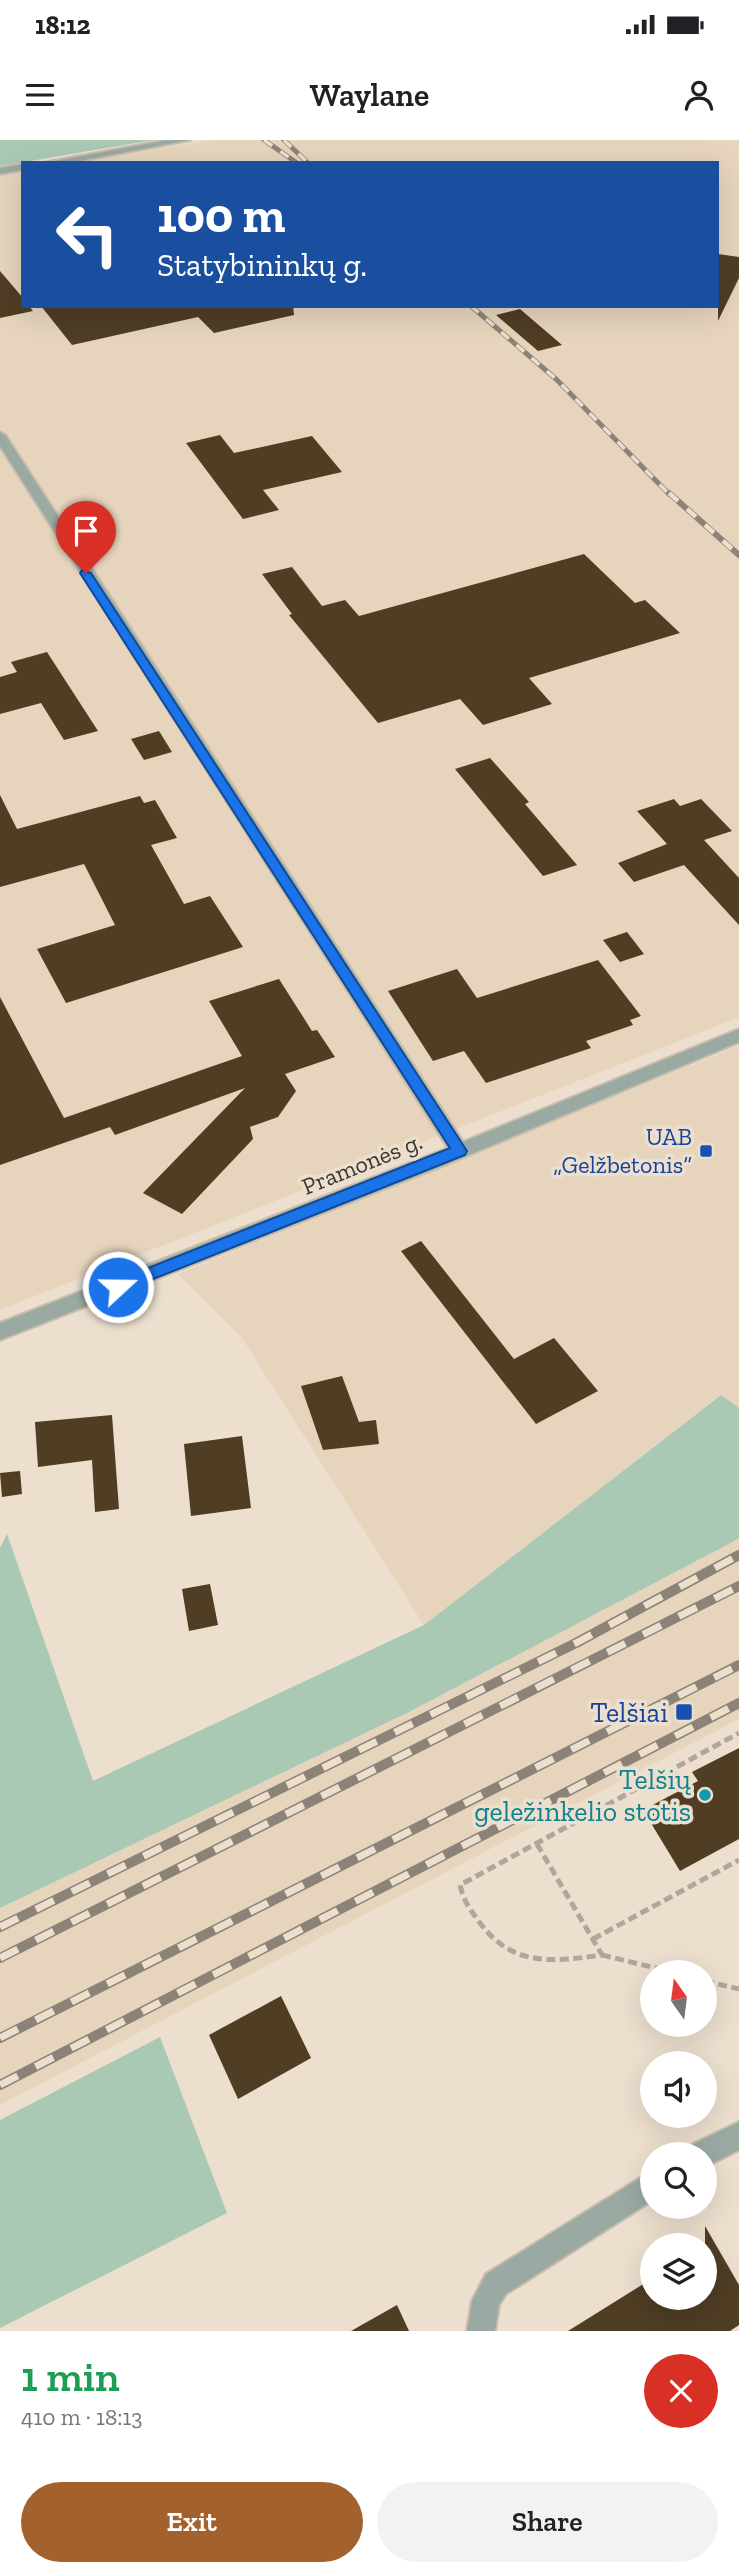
<!DOCTYPE html>
<html lang="en">
<head>
<meta charset="utf-8">
<style>
	:root { --surface:#fff; --page:#f2f2f2; --text:#202124; --muted:#757577; --accent:#a3612e }
	body { margin:0; font-family:"Zilla Slab",serif; background:var(--page); color:var(--text); height:100vh; display:flex; flex-direction:column; font-size:26px; white-space:nowrap }
	* { box-sizing:border-box; margin:0 }
	p { font-size:23px; color:var(--muted) }
	.icon { flex:none; width:38px; height:38px; fill:none; stroke:currentColor; stroke-width:2; stroke-linecap:round; stroke-linejoin:round }
	.map { position:relative; height:2191px; overflow:hidden }
	.drawer { display:flex; flex-direction:column; background:var(--surface); flex:1 }
	.drawer>* { flex:none }
	.hud { position:absolute; left:21px; top:21px; width:698px; height:147px; border-radius:0px; box-shadow:0 7px 28px #0002; background:#1a4fa0; color:#fff; overflow:hidden }
	.needle { width:46px; rotate:346deg }
	.fabs { position:absolute; left:640px; top:1820px; display:grid; gap:14px }
	.fabs a { display:grid; place-items:center; width:77px; height:77px; border-radius:50%; background:var(--surface); box-shadow:0 7px 28px #0002; font-size:35px }
	.pin { position:absolute; display:grid; place-items:center; width:60px; height:60px; color:#fff; margin:-72px -30px; border-radius:50% 50% 50% 0; rotate:-45deg; box-shadow:0 0 7px #0007 }
	.pin .icon { rotate:45deg }
	.me { position:absolute; width:77px; margin:-38px; rotate:69deg; stroke-linejoin:round; filter:drop-shadow(0 0 5px #0008) }
	.turn { display:flex; align-items:center; gap:24px; height:147px; padding:0 21px; font-size:32px }
	.turn .icon { width:91px; height:91px; stroke-width:2.5 }
	.turn b { display:block; font-size:49px; line-height:60px }
	.round { display:grid; place-items:center; flex:none; width:74px; height:74px; border-radius:37px; background:var(--page) }
	.head { display:flex; align-items:center; justify-content:space-between; height:119px; padding:0 21px }
	h1 { font-size:42px; font-weight:600; line-height:52px; color:#1e9e55 }
	.primary-button { display:flex; gap:14px; margin-top:auto; padding:14px 21px }
	.primary-button a { flex:1; height:80px; border-radius:42px; background:var(--accent); color:#fff; font-size:28px; font-weight:600; line-height:80px; text-align:center }
	.primary-button a+a { background:var(--page); color:var(--text) }
	.status { display:flex; justify-content:space-between; align-items:center; height:49px; padding:0 35px; background:var(--surface); direction:ltr }
	.status svg { height:19px; fill:currentColor }
	header { display:flex; justify-content:space-between; align-items:center; height:91px; padding:0 21px; background:var(--surface); font-size:32px; font-weight:600 }
	.map>svg:first-child { display:block }
	.built { fill:#e6d4bc }
	.green { fill:#a9c9b5 }
	.building { fill:#4f3d24 }
	.lines { fill:none; stroke-linecap:round; stroke-linejoin:round }
	.minor-casing { stroke:#c9bdae; stroke-width:4 }
	.path { stroke:#b1a699; stroke-width:5; stroke-dasharray:9 4.5; stroke-linecap:butt }
	.minor { fill:#9aaaa2; fill-rule:evenodd }
	.rail-far2-casing { stroke:#8c8378; stroke-width:5 }
	.rail-far1-casing { stroke:#8c8378; stroke-width:6 }
	.rail-casing { stroke:#8c8378; stroke-width:10 }
	.rail-far2 { stroke:#ecdfce; stroke-width:3.5; stroke-dasharray:10; stroke-linecap:butt }
	.rail-far1 { stroke:#ecdfce; stroke-width:4.5; stroke-dasharray:12; stroke-linecap:butt }
	.rail { stroke:#ecdfce; stroke-width:7; stroke-dasharray:20; stroke-linecap:butt }
	.route { fill:#1a73e8; stroke:#114b97; stroke-width:2 }
	.transit-dot { fill:#1a4fb4; stroke:#ecdfce; stroke-width:2.5 }
	.culture-dot { fill:#0f9aa8; stroke:#ecdfce; stroke-width:2.5 }
	.labels { text-anchor:middle; stroke-width:7; stroke-linejoin:round; paint-order:stroke }
	.transit-label { font-size:24px; fill:#164399; stroke:#ecdfce; text-anchor:end }
	.street-label { font-size:24px; fill:#3b3630; stroke:#ecdfce }
	.near-transit-label { font-size:28px; fill:#164399; stroke:#ecdfce; text-anchor:end }
	.near-culture-label { font-size:28px; fill:#0d838f; stroke:#ecdfce; text-anchor:end }
</style>
</head>
<body>
<div class="status"><b>18:12</b><svg viewBox="0 0 49 12"><path d="M0 12V9h3v3zM5 12V6h3v6zM10 12V3h3v9zM15 12V0h3v12zM26 1h20v11H26zM47 4h2v5h-2z"/></svg></div>
<header><svg class="icon" aria-label="menu" viewBox="0 0 24 24"><path d="M4 6h16M4 12h16M4 18h16"/></svg>Waylane<svg class="icon" aria-label="person" viewBox="0 0 24 24"><circle cx="12" cy="8" r="4"/><path d="M4 21q1-7 8-7t8 7"/></svg></header>
<div class="map">
<svg width="739" height="2191" viewBox="0 0 739 2191">
	<rect width="100%" height="100%" fill="#ecdfce"/>
	<g class="built">
		<path d="M211,0h528v877l-739,293v-1134l23,-4v134h695v-143h-641z"/>
		<path d="M739,906v362l-19,-13 -296,230 -182,-287 -64,-64z"/>
		<path d="M739,1398v181l-739,386v-197l409,-196z"/>
	</g>
	<g class="green">
		<path d="M0,0h154l-154,26z"/>
		<path d="M721,1255l18,13v130l-3,2 -327,172 -409,196v-360l7,-14 86,247 331,-156z"/>
		<path d="M160,1897l67,176 -227,115v-208z"/>
	</g>
	<g class="building">
		<path d="M718,114l21,3v21l-21,43z"/>
		<path d="M0,131l23,27v8h6l4,5 -33,7z"/>
		<path d="M41,166h252l1,9 -80,18 -16,-16 -126,28z"/>
		<path d="M520,169l42,36 -24,6 -42,-36z"/>
		<path d="M220,295l14,18 78,-17 30,36 -79,18 16,20 -36,9 -57,-76z"/>
		<path d="M584,414l51,49 10,-3 35,33 -151,45 23,26 -69,21 -23,-26 -82,24 -89,-108 3,-1 -30,-40 30,-7 30,39 23,-6 14,16z"/>
		<path d="M47,512l51,79 -34,9 -23,-37 -41,11v-37l17,-5 -6,-10z"/>
		<path d="M159,591l13,21 -28,8 -13,-21z"/>
		<path d="M490,618l39,44 -4,2 52,61 -34,11 -88,-107z"/>
		<path d="M0,655l17,34 123,-33 4,7 11,-3 22,38 -26,7 33,59 26,-8 33,51 -177,56 -29,-54 78,-24 -31,-61 -84,23z"/>
		<path d="M674,659l6,7 21,-7 31,32 -28,9 35,38v47l-55,-60 -50,17 -16,-19 49,-19 -30,-33z"/>
		<path d="M627,792l17,22 -24,8 -17,-22z"/>
		<path d="M598,820l43,56 -11,4 3,5 -47,16 5,7 -105,35 -22,-32 -31,10 -45,-70 69,-22 20,29z"/>
		<path d="M279,839l33,52 5,-1 18,27 -50,17 11,17 -18,26 -28,10 3,12 -71,75 -39,-21 102,-105 -130,47 -5,-8 -110,38v-168l64,121 178,-62 -33,-55z"/>
		<path d="M421,1101l93,118 40,-21 44,53 -62,33 -135,-173z"/>
		<path d="M342,1236l17,46 17,-2 3,24 -56,6 -22,-64z"/>
		<path d="M112,1275l7,94 -24,3 -3,-52 -54,7 -3,-45z"/>
		<path d="M242,1296l9,72 -60,8 -7,-72z"/>
		<path d="M20,1331l2,23 -20,3 -2,-24z"/>
		<path d="M210,1444l8,41 -29,6 -7,-42z"/>
		<path d="M739,1608v91l-59,32 -37,-61 55,-29 -6,-9z"/>
		<path d="M281,1856l30,62 -73,41 -29,-64z"/>
		<path d="M705,2086l34,59v40l-9,6h-162l85,-53v20h52z"/>
		<path d="M397,2165l12,26h-58z"/>
	</g>
	<g class="lines">
		<defs>
			<g id="minor">
				<path d="M167,0h23l-121,23h-25z"/>
				<path d="M23,24v6l-23,4v-6z"/>
				<path d="M0,292l6,4 457,706 276,-113v13l-299,125 -440,173v-17l448,-175 -448,-702z"/>
				<path d="M739,1982v28l-34,17v-13h-15l3,-10z"/>
				<path d="M653,2030v30l-147,94 -7,11 -4,26h-28l5,-30 14,-27z"/>
			</g>
		</defs>
		<use href="#minor" class="minor-casing"/>
		<g class="path">
			<path d="M537,1704l65,111c-50,7 -89,12 -122,-32 -9,-12 -17,-23 -20,-38l279,-152"/>
			<path d="M593,1799l146,-79"/>
			<path d="M602,1815l70,17"/>
			<path d="M705,1841l34,8"/>
		</g>
		<use href="#minor" class="minor"/>
		<defs>
			<g id="rail-far2">
				<path d="M264,0l33,23"/>
				<path d="M284,0l24,23"/>
				<path d="M471,166l85,73 114,116"/>
			</g>
			<path id="rail-far1" d="M669,353l70,62"/>
			<g id="rail">
				<path d="M0,1787l576,-284 163,-88"/>
				<path d="M0,1818l739,-372"/>
				<path d="M0,1898l739,-373"/>
				<path d="M0,1945l739,-382"/>
			</g>
		</defs>
		<use href="#rail-far2" class="rail-far2-casing"/>
		<use href="#rail-far1" class="rail-far1-casing"/>
		<use href="#rail" class="rail-casing"/>
		<use href="#rail-far2" class="rail-far2"/>
		<use href="#rail-far1" class="rail-far1"/>
		<use href="#rail" class="rail"/>
	</g>
	<path class="route" d="M82,430l9,3 376,578 -2,4 -347,138 -5,-2v-9l337,-134 -370,-575z"/>
	<g class="transit-dot">
		<rect x="699" y="1004" width="14" height="14" rx="3.5"/>
		<rect x="675" y="1563" width="18" height="18" rx="3.5"/>
	</g>
	<circle class="culture-dot" cx="705" cy="1655" r="7"/>
	<g class="labels">
		<g class="transit-label">
			<text x="692" y="1005">UAB<tspan x="692" dy="28">„Gelžbetonis“</tspan></text>
		</g>
		<g class="street-label">
			<text transform="translate(362 1024) rotate(-22)" y="8">Pramonės g.</text>
		</g>
		<g class="near-transit-label">
			<text x="668" y="1582">Telšiai</text>
		</g>
		<g class="near-culture-label">
			<text x="691" y="1649">Telšių<tspan x="691" dy="32">geležinkelio stotis</tspan></text>
		</g>
	</g>
</svg>
<div class="fabs">
<a><svg class="needle" viewBox="-14 -14 28 28"><path d="M0-13l5 13h-10z" fill="#e53935"/><path d="M0 13l5-13h-10z" fill="#757577"/></svg></a>
<a><svg class="icon" aria-label="sound" viewBox="0 0 24 24"><path d="M4 9h4l5-4v14l-5-4H4zM17 9q2 3 0 6"/></svg></a>
<a><svg class="icon" aria-label="search" viewBox="0 0 24 24"><circle cx="10" cy="10" r="6"/><path d="M15 15l6 6"/></svg></a>
<a><svg class="icon" aria-label="layers" viewBox="0 0 24 24"><path d="M12 4l9 5-9 5-9-5zM3 14l9 5 9-5"/></svg></a>
</div>
<div class="pin" style="left:86px;top:433px;background:#d93025"><svg class="icon" aria-label="arrive" viewBox="0 0 24 24"><path d="M6 21V4h12l-3 4 3 4H6"/></svg></div>
<svg class="me" style="left:118px;top:1147px" viewBox="-20 -20 40 40"><circle r="17" fill="#1a73e8" stroke="#fff" stroke-width="3"/><path d="M0-11L8 9 0 5-8 9z" fill="#fff"/></svg>
<div class="hud">
<div class="turn"><svg class="icon" aria-label="left" viewBox="0 0 24 24"><path d="M17 20v-9H6M10 6l-5 5 5 5"/></svg><div><b>100 m</b>Statybininkų g.</div></div>
</div>
</div>
<section class="drawer">
<div class="head"><div><h1>1 min</h1><p>410 m · 18:13</p></div><a class="round" style="background:#d93025;color:#fff"><svg class="icon" aria-label="close" viewBox="0 0 24 24"><path d="M6 6l12 12M18 6L6 18"/></svg></a></div>
<div class="primary-button"><a>Exit</a><a>Share</a></div>
</section>
</body>
</html>
